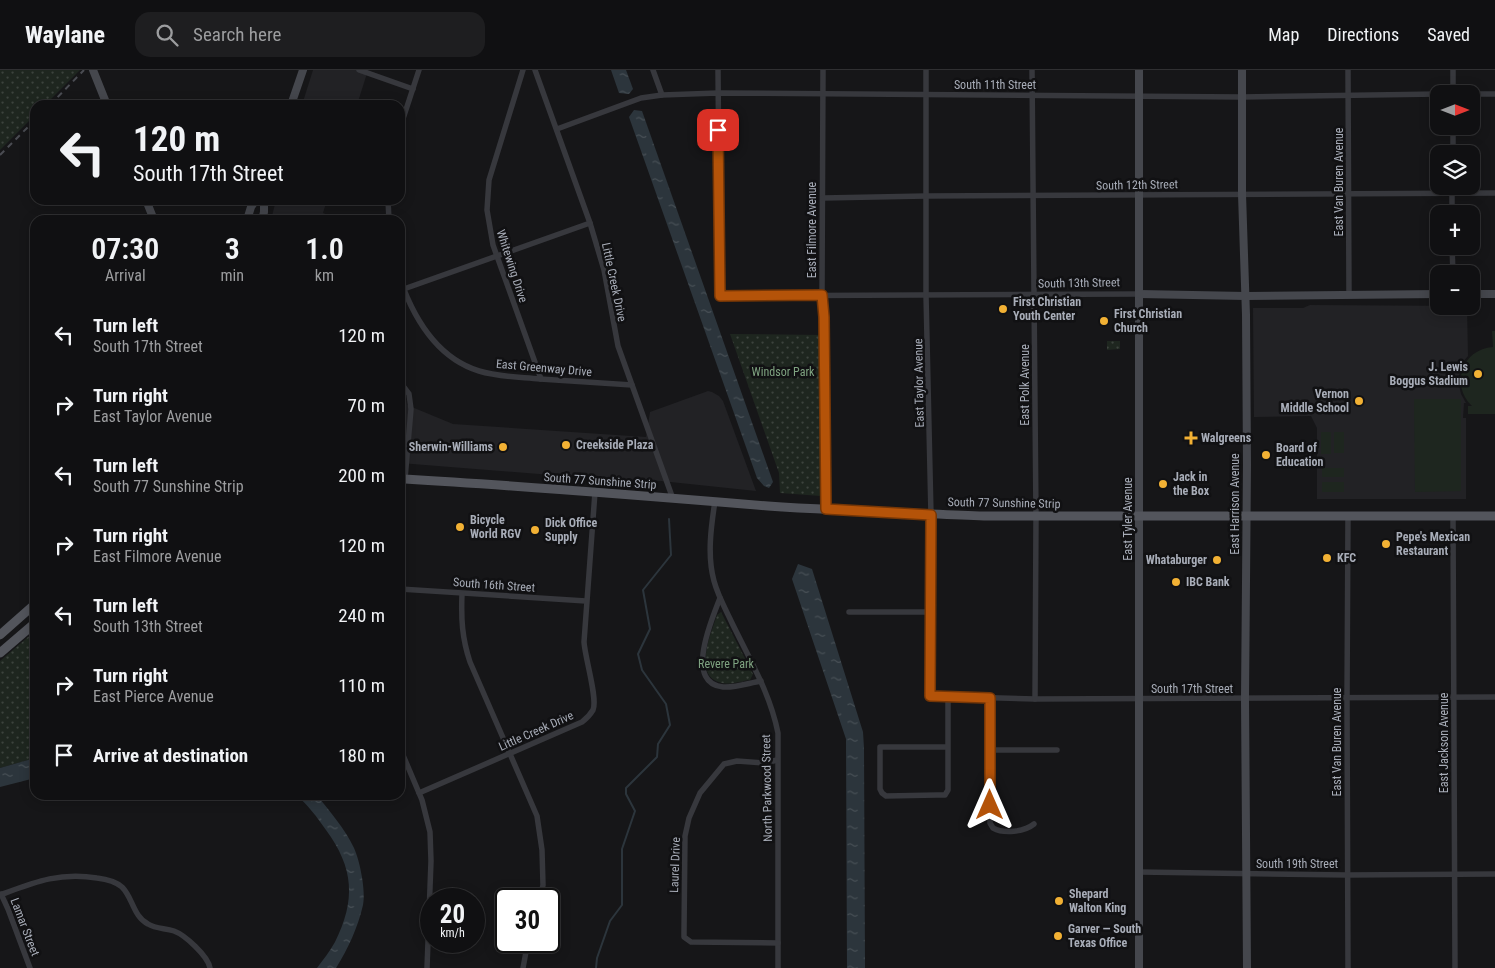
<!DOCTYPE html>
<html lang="en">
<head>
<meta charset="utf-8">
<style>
	:root { --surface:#101012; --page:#1e1e20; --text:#f1f3f6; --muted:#9c9d9f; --line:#303032 }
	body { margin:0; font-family:"Roboto Condensed",sans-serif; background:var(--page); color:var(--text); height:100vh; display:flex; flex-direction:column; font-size:19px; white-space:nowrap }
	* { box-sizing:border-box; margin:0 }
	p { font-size:16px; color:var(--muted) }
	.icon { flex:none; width:28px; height:28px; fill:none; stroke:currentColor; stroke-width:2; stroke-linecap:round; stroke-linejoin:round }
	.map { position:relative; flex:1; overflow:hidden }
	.panel { position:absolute; left:30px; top:145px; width:375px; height:585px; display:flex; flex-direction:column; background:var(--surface); border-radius:15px; box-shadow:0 2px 12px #0003,0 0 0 1px var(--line) }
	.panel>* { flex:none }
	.banner { position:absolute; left:30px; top:30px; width:375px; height:105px; border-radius:15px; box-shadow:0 2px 12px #0003,0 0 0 1px var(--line); background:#101012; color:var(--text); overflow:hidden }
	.needle { width:32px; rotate:90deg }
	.fabs { position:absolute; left:1430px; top:15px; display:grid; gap:10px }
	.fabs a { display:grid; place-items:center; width:50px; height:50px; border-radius:10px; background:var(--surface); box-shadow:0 2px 12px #0003,0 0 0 1px var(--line); font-size:25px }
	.speed { position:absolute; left:420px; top:818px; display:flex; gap:10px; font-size:25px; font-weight:700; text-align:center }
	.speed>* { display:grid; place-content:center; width:65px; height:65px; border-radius:50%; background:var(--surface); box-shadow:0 2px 12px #0003,0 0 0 1px var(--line); line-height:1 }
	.speed small { font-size:12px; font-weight:400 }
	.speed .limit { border:2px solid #111; border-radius:8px; background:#fff; color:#111 }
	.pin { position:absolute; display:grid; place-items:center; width:42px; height:42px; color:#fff; margin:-21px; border-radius:10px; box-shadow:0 2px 8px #0006 }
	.me { position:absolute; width:55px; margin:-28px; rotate:0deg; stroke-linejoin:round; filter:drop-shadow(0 0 4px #0008) }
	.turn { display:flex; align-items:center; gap:18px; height:105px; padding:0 20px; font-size:22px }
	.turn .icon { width:65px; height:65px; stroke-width:2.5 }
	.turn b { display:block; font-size:35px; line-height:42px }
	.eta { display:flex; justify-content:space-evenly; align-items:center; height:85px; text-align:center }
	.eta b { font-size:30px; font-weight:600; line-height:35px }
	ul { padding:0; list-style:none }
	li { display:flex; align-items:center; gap:15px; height:70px; padding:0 20px }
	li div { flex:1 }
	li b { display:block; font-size:19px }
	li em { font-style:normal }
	header { display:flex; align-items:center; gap:30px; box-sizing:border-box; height:70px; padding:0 25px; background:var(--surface); border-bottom:1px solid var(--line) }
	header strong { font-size:24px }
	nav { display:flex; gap:28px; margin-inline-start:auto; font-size:18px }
	.search { width:350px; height:45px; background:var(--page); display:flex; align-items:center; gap:12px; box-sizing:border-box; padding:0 18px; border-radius:15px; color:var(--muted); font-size:19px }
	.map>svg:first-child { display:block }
	.built { fill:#222225 }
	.grass { fill:#1e261f }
	.park { fill:url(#park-dots) }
	.water { fill:url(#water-ripples) }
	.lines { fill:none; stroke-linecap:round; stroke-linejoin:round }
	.stream { stroke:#2c353c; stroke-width:2 }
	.street { stroke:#37383d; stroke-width:5.5 }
	.secondary { stroke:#45474d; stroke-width:8 }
	.primary { stroke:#53555c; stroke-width:9 }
	.rail { stroke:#4a4c52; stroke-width:2; stroke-dasharray:6 5; stroke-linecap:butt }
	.route-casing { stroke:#753606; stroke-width:12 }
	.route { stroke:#b45309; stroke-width:9 }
	.poi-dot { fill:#f2b134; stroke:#111113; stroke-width:2 }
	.labels { text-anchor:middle; stroke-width:5; stroke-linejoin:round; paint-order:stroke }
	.street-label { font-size:12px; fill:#a8adb8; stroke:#111113 }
	.poi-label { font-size:12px; font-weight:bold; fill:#a8adb8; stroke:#111113; text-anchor:start }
	.park-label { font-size:12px; fill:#7fa381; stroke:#111113 }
</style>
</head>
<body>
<header>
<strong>Waylane</strong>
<div class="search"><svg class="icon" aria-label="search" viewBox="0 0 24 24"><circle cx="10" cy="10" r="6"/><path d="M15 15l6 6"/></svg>Search here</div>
<nav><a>Map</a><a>Directions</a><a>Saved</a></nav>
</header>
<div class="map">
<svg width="1495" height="898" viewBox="0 0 1495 898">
	<defs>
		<pattern id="park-dots" width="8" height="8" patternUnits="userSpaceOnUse" patternTransform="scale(1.25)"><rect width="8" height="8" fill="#1e261f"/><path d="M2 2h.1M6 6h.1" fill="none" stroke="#3c433d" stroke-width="1.8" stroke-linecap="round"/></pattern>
		<pattern id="water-ripples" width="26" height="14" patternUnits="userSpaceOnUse" patternTransform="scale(1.25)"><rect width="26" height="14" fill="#2c353c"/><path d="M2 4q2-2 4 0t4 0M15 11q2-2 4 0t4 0" fill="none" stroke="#485056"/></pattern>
	</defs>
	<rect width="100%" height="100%" fill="#161618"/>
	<g class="built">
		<path d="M313,0h55l-11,35h-55z"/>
		<path d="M276,130h51l-4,13 13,5v2h-65z"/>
		<path d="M1310,235l157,1 1,50 -6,7 -4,17 3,14 5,9h-2l-1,15h3v81h-149v-71l-6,-12 -57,1 -1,-109h50z"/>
		<path d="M400,318l6,8 1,9 46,19 193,13 4,-25 58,-21 4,1 7,4 4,5 33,90 -95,-10 -85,-4 -176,-14z"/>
	</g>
	<g class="grass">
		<path d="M1492,261h3v83h-27v-8h4c-22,-21 -10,-57 21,-59z"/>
		<path d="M1414,329h47v92l-46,1z"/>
		<rect x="1321" y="362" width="10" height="22"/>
		<rect x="1334" y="362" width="10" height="21"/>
		<rect x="1322" y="398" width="22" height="9"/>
		<rect x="1322" y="412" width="22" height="10"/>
	</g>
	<g class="park">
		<path d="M0,0h80l-35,35h-10v10l-35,35z"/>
		<path d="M730,264l91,1v161l-41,-3 -1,-20z"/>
		<path d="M1107,271h13v8l-13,1z"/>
		<path d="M721,542l32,62 -3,6c-9,1 -21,6 -31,2 -26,-8 -7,-51 -2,-67z"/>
		<path d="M35,561v127l-35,10v-107z"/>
	</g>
	<g class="water">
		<path d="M611,0h15l7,19 -4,5 -10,-1z"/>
		<path d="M634,40l8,1 131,371 -4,6 -5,-2 -7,-8 -128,-361z"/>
		<path d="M798,494l14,5 51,163 1,16 1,220h-18l-1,-229 -54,-160z"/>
		<path d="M35,688v20l-35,9v-19z"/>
		<path d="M296,725h21c13,17 28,34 37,53 6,13 12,44 9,57 -5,22 -15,44 -27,63h-19c6,-8 13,-17 18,-26 21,-42 19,-74 -9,-112 -9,-13 -18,-25 -30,-35z"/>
	</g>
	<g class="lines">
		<path class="stream" d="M596,898l1,-10 13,-37 12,-16v-56l13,-38 -9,-17v-6l31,-31 1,-13 12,-19 -4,-21 -24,-34 -4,-16 12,-25 -7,-39 28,-35 -2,-36"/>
		<g class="street">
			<path d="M359,0l54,19"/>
			<path d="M523,0l-34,110 -2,30 6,35 48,134"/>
			<path d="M535,0l55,153 14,47 14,76 55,153"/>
			<path d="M653,0l9,25"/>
			<path d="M718,0l2,226 419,-2"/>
			<path d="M823,0l-1,225 3,214"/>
			<path d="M926,0v225l5,220 -1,181 105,3 460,-2"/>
			<path d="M1032,0l4,447 -1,182"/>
			<path d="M1348,0l1,225"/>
			<path d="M1453,0v24"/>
			<path d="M1471,24h24"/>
			<path d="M400,58l19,-58"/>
			<path d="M557,59l84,-31 21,-3 56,-2 524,4 197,-3"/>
			<path d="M1453,84v-28"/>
			<path d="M823,128l103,-2 569,-3"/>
			<path d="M388,130l1,20"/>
			<path d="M1452,144v-28"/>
			<path d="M1452,176l1,28"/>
			<path d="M400,209c14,40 37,79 79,92 20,6 41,6 61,8 31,2 61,4 92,6"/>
			<path d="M401,220l189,-67"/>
			<path d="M400,312l9,12 2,15 -6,70"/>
			<path d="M715,431c-4,26 -8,55 -1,80 4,15 12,29 18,42 18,37 38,70 46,110v235"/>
			<path d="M1348,445l-1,184 1,269"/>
			<path d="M1453,447l2,451"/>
			<path d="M400,519l186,12"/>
			<path d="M462,524c-1,25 0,44 8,68l67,154 5,34 1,35 -3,14"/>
			<path d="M720,528c-7,19 -37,85 3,89 12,1 26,-4 38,-6"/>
			<path d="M849,542h81"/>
			<path d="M948,627v93l-3,5h-8l-51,1 -4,-3 -2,-4v-42h68"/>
			<path d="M990,628v125l3,5c11,6 31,4 41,-4"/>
			<path d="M400,678l22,52 8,32 1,29 -4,107"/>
			<path d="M990,680h67"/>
			<path d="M777,690l-12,3 -28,-2 -13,3 -24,29 -11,25 -4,18 -1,96v5l7,5 87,1"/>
			<path d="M419,723l163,-71c4,-3 8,-7 11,-12 5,-11 -8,-52 -9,-68l11,-150"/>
			<path d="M1139,802l208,3 148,-1"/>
			<path d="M1,824l7,15 22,59"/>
			<path d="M0,825c35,-13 59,-23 97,-17 8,1 18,3 25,9 11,11 11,29 26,37 8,5 17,4 26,7 11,4 34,25 36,37"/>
			<path d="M523,898l5,-27"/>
		</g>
		<g class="secondary">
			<path d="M93,0l14,35"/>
			<path d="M1139,0v898"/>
			<path d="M1242,0v124l4,121 1,150 -2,234 2,269"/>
			<path d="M291,35l12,-35"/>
			<path d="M146,130l8,20"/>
			<path d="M247,150l4,-13 5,-7"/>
			<path d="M262,150l2,-8v-12"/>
			<path d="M1139,224l107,2 193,-2"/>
			<path d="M1471,224h24"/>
		</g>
		<g class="primary">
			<path d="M400,407l5,2c121,7 242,17 363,27 72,5 144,7 216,10h511"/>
			<path d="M0,565l35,-31"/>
			<path d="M0,583l35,-30"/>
		</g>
		<g class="rail">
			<path d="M50,35l34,-35"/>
			<path d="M0,85l35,-35"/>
		</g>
	</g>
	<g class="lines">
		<defs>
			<path id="route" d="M718,60l2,166 102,-1 2,22 2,192 105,6 -1,181 60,2v107"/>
		</defs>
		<use href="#route" class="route-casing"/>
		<use href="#route" class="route"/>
	</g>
	<g class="poi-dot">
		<circle cx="1003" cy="239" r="5"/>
		<circle cx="1104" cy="251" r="5"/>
		<circle cx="1478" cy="304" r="5"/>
		<circle cx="1359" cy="331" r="5"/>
		<path d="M1188.5 360.5h5v5h5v5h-5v5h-5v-5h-5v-5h5z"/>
		<circle cx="566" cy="375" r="5"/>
		<circle cx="503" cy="377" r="5"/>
		<circle cx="1266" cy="385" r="5"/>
		<circle cx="1163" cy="414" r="5"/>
		<circle cx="460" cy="457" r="5"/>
		<circle cx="535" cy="460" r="5"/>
		<circle cx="1386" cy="474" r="5"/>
		<circle cx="1327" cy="488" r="5"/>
		<circle cx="1217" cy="490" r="5"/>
		<circle cx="1176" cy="512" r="5"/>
		<circle cx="1059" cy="831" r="5"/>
		<circle cx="1058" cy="866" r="5"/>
	</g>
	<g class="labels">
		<g class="street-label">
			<text x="995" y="19">South 11th Street</text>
			<text transform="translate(1339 112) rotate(-90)" y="4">East Van Buren Avenue</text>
			<text transform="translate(1137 115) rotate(-1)" y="4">South 12th Street</text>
			<text transform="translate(812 160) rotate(-90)" y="4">East Filmore Avenue</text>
			<text transform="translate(512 196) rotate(72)" y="4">Whitewing Drive</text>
			<text transform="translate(614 212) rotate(78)" y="4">Little Creek Drive</text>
			<text transform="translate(1079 213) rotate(-1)" y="4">South 13th Street</text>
			<text transform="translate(544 298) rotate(5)" y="4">East Greenway Drive</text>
			<text transform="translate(919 313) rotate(-91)" y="4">East Taylor Avenue</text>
			<text transform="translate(1025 315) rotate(-90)" y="4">East Polk Avenue</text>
			<text transform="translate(600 411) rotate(4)" y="4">South 77 Sunshine Strip</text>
			<text transform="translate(1004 433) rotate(1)" y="4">South 77 Sunshine Strip</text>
			<text transform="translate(1235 434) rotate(-90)" y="4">East Harrison Avenue</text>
			<text transform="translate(1128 449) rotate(-90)" y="4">East Tyler Avenue</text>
			<text transform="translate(494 515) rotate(4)" y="4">South 16th Street</text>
			<text x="1192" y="623">South 17th Street</text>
			<text transform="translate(536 661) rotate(-24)" y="4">Little Creek Drive</text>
			<text transform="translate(1337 672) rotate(-90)" y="4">East Van Buren Avenue</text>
			<text transform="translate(1444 673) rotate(-90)" y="4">East Jackson Avenue</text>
			<text transform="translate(767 718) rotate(-91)" y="4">North Parkwood Street</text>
			<text x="1297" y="798">South 19th Street</text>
			<text transform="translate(675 795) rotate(-88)" y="4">Laurel Drive</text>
			<text transform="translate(25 857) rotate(69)" y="4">Lamar Street</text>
		</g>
		<g class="poi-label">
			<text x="1013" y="236">First Christian<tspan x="1013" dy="14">Youth Center</tspan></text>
			<text x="1114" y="248">First Christian<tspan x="1114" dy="14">Church</tspan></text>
			<text x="1468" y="301" text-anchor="end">J. Lewis<tspan x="1468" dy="14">Boggus Stadium</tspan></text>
			<text x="1349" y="328" text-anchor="end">Vernon<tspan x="1349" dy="14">Middle School</tspan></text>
			<text x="1201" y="372">Walgreens</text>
			<text x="576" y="379">Creekside Plaza</text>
			<text x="493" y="381" text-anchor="end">Sherwin-Williams</text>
			<text x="1276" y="382">Board of<tspan x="1276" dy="14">Education</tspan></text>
			<text x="1173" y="411">Jack in<tspan x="1173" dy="14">the Box</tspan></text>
			<text x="470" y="454">Bicycle<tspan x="470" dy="14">World RGV</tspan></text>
			<text x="545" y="457">Dick Office<tspan x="545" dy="14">Supply</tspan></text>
			<text x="1396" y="471">Pepe's Mexican<tspan x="1396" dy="14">Restaurant</tspan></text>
			<text x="1337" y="492">KFC</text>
			<text x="1207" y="494" text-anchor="end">Whataburger</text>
			<text x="1186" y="516">IBC Bank</text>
			<text x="1069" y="828">Shepard<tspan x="1069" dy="14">Walton King</tspan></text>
			<text x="1068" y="863">Garver — South<tspan x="1068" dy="14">Texas Office</tspan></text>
		</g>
		<g class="park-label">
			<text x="783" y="306">Windsor Park</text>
			<text x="726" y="598">Revere Park</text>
		</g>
	</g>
</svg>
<div class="fabs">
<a><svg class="needle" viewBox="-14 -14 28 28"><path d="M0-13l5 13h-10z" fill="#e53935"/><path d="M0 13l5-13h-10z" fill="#9c9d9f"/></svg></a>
<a><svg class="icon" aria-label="layers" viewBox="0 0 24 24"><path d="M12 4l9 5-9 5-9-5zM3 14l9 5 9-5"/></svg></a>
<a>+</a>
<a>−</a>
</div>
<div class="speed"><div>20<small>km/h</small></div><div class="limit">30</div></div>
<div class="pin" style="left:718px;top:60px;background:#d93025"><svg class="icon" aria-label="arrive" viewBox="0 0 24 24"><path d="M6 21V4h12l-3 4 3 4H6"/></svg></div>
<svg class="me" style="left:990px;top:735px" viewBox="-20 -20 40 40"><path d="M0-17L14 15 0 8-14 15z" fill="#b45309" stroke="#fff" stroke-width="4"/></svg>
<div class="banner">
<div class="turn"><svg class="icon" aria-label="left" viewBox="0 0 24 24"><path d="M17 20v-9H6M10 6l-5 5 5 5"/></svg><div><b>120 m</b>South 17th Street</div></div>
</div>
<section class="panel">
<div class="eta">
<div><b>07:30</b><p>Arrival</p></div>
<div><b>3</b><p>min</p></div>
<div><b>1.0</b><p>km</p></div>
</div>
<ul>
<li><svg class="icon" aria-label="left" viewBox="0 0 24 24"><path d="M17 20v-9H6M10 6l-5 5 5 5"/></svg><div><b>Turn left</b><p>South 17th Street</p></div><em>120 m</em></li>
<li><svg class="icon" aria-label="right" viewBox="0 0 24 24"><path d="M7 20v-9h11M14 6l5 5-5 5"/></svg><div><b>Turn right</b><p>East Taylor Avenue</p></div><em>70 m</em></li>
<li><svg class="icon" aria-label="left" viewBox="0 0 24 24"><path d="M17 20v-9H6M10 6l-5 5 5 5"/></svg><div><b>Turn left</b><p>South 77 Sunshine Strip</p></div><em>200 m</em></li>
<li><svg class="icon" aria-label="right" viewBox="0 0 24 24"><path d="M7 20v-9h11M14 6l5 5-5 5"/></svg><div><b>Turn right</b><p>East Filmore Avenue</p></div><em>120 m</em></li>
<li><svg class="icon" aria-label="left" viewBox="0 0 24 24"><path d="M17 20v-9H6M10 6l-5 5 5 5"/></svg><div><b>Turn left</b><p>South 13th Street</p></div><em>240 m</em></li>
<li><svg class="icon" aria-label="right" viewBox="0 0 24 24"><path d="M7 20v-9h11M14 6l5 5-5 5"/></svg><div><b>Turn right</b><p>East Pierce Avenue</p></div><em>110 m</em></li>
<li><svg class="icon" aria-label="arrive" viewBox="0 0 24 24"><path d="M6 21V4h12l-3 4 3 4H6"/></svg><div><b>Arrive at destination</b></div><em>180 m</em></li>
</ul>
</section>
</div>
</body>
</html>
